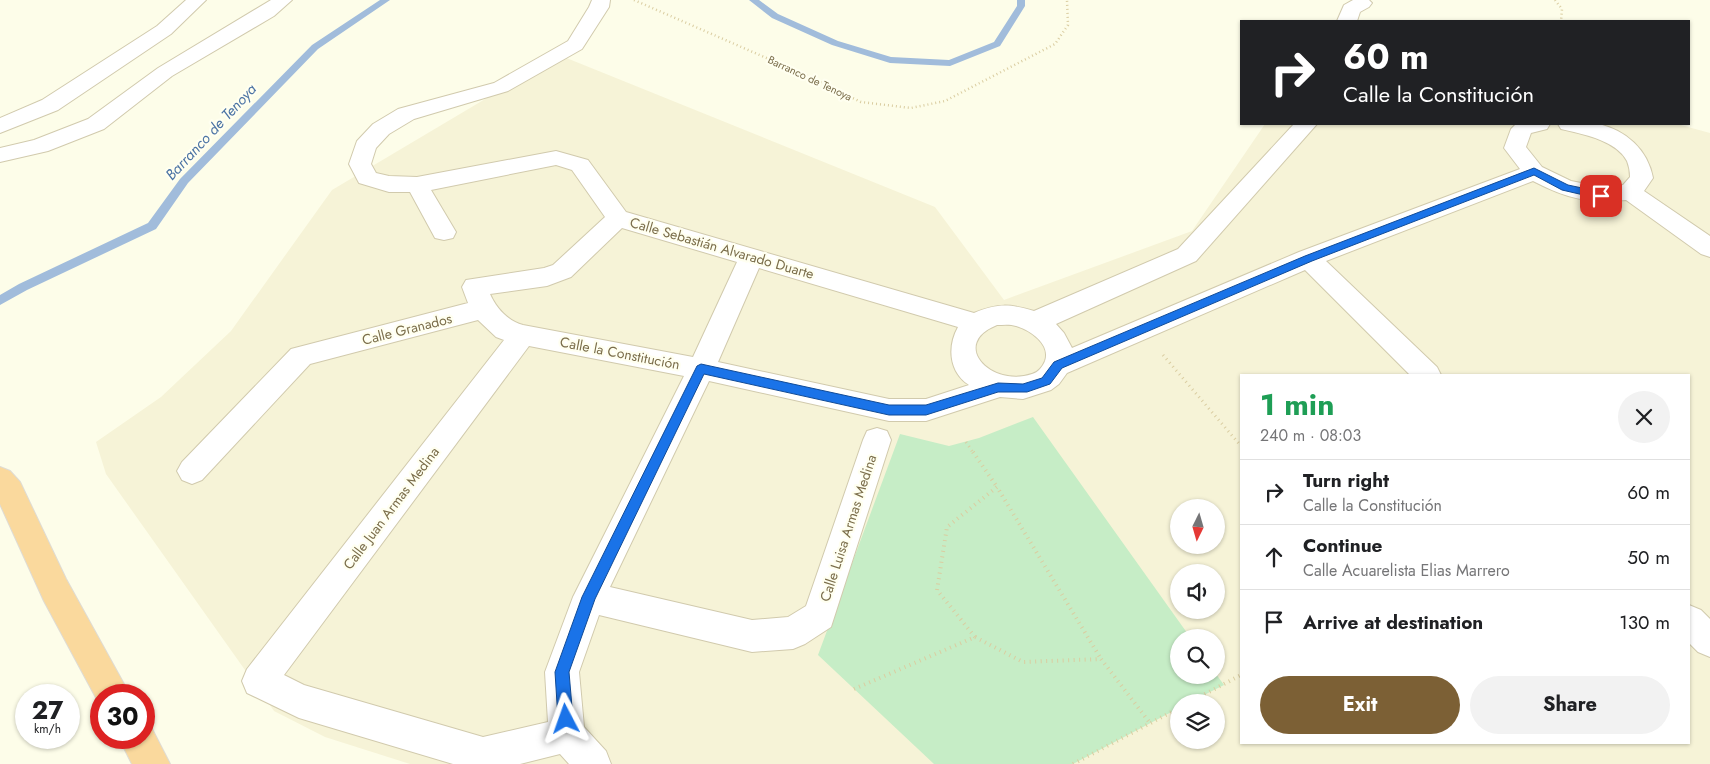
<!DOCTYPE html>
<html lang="en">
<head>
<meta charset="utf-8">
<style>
	:root { --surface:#fff; --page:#f2f2f2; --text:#202124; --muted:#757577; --line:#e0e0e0; --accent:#7c6035 }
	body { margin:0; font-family:Jost,sans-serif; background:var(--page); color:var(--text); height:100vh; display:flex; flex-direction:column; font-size:19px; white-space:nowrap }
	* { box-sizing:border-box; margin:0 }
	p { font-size:16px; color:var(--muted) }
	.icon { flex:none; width:28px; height:28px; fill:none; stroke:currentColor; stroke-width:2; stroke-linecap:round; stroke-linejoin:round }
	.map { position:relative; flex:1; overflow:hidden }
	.panel { position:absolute; left:1240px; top:374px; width:450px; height:370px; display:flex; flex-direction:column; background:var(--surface); border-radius:0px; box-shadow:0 1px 4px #0004 }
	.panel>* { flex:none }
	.hud { position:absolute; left:1240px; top:20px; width:450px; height:105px; border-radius:0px; box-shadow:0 1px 4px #0004; background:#202124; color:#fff; overflow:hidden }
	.needle { width:32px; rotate:185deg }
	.buttons { position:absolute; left:1170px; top:499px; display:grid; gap:10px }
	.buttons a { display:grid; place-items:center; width:55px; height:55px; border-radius:50%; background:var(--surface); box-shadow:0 1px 4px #0004; font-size:25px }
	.speed { position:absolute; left:15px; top:684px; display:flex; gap:10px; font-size:25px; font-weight:700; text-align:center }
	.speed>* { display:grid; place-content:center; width:65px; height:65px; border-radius:50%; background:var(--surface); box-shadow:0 1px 4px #0004; line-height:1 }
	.speed small { font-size:12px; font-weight:400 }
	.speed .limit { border:8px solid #d22; background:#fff; color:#111 }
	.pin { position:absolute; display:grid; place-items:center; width:42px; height:42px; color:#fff; margin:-21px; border-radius:10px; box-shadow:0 2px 8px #0006 }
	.me { position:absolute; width:55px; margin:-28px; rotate:356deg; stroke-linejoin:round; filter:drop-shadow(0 0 4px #0008) }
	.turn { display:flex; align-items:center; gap:18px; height:105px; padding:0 20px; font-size:22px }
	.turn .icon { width:65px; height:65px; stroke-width:2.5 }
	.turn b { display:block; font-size:35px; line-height:42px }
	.round { display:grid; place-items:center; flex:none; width:52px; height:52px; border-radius:26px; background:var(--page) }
	.overview { display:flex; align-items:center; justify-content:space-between; height:85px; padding:0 20px }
	h1 { font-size:30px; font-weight:700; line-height:38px; color:#1e9e55 }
	.primary-button { display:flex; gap:10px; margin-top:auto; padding:10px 20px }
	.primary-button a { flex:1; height:58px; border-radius:30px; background:var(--accent); color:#fff; font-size:20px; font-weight:700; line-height:58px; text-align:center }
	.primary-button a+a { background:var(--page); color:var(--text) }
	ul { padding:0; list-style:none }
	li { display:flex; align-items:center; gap:15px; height:65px; padding:0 20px; border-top:1px solid var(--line) }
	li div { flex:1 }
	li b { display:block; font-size:19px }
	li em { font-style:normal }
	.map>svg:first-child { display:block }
	.residential { fill:#f6f3d7; fill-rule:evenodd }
	.green { fill:#c6edc6 }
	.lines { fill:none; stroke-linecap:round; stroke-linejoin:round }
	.stream { fill:#a1bcdb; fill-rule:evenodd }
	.minor-casing { stroke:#d1caad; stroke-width:2 }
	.highway-casing { stroke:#dfdcd4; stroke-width:2 }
	.path-far2 { stroke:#dacda1; stroke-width:2.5; stroke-dasharray:1 3; stroke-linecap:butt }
	.path-far1 { stroke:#dacda1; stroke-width:3; stroke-dasharray:1 4; stroke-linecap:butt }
	.path { stroke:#dacda1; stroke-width:4; stroke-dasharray:1 4.5; stroke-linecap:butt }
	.minor { fill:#fff; fill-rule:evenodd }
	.highway { fill:#fad99d; fill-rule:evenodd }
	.route { fill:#1a73e8; stroke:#114b97 }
	.labels { text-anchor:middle; stroke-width:4.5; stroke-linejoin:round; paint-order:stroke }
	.far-street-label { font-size:11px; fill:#7a6d4a; stroke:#fffff0 }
	.street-label { font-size:14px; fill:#7a6d4a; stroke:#fffff0 }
	.water-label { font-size:15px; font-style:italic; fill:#4b73a4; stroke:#fffff0 }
</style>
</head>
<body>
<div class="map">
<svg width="1710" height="764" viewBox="0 0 1710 764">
	<rect width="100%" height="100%" fill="#fdfde9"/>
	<path class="residential" d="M559,55l376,152 69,93 188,-69 73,-107h412l33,9v631h-1300l-85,-27 -51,-26 -168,-237 -10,-32 65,-45 70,-66 101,-141zM1241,375h448v367h-448zM1179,508h37v37h-37zM1179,572h37v38h-37zM1179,638h37v37h-37zM1179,702h37v38h-37z"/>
	<path class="green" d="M1033,417l157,220 -11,1v37l37,-1 8,11 -34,17h-11v6l-106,56h-139l-116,-109 82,-221 49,12 30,-8z"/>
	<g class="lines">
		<g class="stream">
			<path d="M380,0h10l-72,49 -130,134 -32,46 -129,61 -27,15v-10l19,-11 129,-61 32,-44 132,-134z"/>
			<path d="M749,0h10l19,14 60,27 53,16 58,3 45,-18 23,-36v-6h8v6l-25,40 -50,20 -60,-3 -58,-18 -60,-27z"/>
		</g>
		<defs>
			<g id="minor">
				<path d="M186,0h20l-35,34 -113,76 -58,23v-15l42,-18 115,-74z"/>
				<path d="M271,0h21l-18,16 -102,60 -68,53 -56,22 -48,11v-14l34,-8 54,-21 70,-51z"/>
				<path d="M592,0h18l-1,7 -27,42 -74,42 -94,28 -25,15 -13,14 -5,16 5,9 13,3 28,1 139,-26 32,9 38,52 348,101c24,-10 36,-9 60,-2l144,-62 116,-125h23l-121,137 -140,63 8,9 8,15 227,-96 221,-83 -16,-21 7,-19 5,-5h34l-3,5 -16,4 -5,14 16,20 29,14 30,6 22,-2 7,-8c0,-5 -1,-11 -3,-16 -11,-21 -45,-27 -66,-32l-3,-5c13,0 28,-2 40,0 28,6 50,26 55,54l-9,13 66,45v21l-9,-3 -75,-54c-38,4 -60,-2 -93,-19l-207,80 111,106 4,8h-31l-105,-105 -238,103 -8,11 -8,6 -28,9 -23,-2 -74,24h-37l-180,-40 -99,206 142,33 36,-3 18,-11 57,-166 4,-9 10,-3 10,3 4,9 -60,187 -26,17 -12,5 -41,3 -153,-37 -20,57 5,55 22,24 5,13h-42l-9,-10 -40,10h-67l-154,-46 -52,-25 -5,-12 5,-12 257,-329 -8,-3 -18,-17 -168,44 -108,116 -10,4 -10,-4 -5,-9 5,-9 109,-113 177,-46 -6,-16 4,-7 78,-12 9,-3 52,-48 -33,-47 -16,-5 -125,25 25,42 -3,6 -9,2 -9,-2 -25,-46h-21l-30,-9 -10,-19 8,-23 16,-17 25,-15 96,-26 74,-42 21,-34zM622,228l115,34 -44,95 -170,-32c-15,-4 -27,-17 -33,-31l57,-8 24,-9zM759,268l199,59c-11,20 -9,45 11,58l-43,14h-37l-171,-37zM997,325c6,0 13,-1 19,1 14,4 35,18 29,35 -2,5 -7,12 -13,13 -41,14 -83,-30 -35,-49zM529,346l155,30 -111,221 -28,75 3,50 -65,15 -179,-52 -20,-10z"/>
				<path d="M1353,0h16l3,3 -3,4 -9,5 -3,9h-20l7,-16z"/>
				<path d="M1689,605l12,5 9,9v38l-12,-5 -9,-9z"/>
			</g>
			<g id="highway">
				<path d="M0,467l10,4 10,11 46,97 64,116h-29v12l-57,-106 -44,-97z"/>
				<path d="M144,723l6,2 20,39h-38l-13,-26h25z"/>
			</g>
		</defs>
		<use href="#minor" class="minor-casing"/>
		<use href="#highway" class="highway-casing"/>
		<g class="path-far2">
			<path d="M634,0l169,74 58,28 50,6 34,-7 110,-57 13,-19 -1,-25"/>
			<path d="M1555,0l7,9 -1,12"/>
		</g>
		<g class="path-far1">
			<path d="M1163,355l78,91"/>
			<path d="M966,442l8,12"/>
		</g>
		<g class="path">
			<path d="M973,452l24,35"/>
			<path d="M975,637l-38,-47 10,-63 50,-40 104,172"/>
			<path d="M854,689l121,-52 48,25 78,-3 49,64"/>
			<path d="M1190,702l51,-27"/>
			<path d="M1073,764l106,-56"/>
		</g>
		<use href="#minor" class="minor"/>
		<use href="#highway" class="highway"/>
	</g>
	<path class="route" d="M1534,168l34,17 33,7 4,4 -4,3 -39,-9 -28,-15 -222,86 -250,107 -12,16 -23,8h-29l-72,23h-37l-185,-41 -109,225 -26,73 4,47 -2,5 -5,2 -5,-2 -3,-5 -3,-47 27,-75 115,-231 4,-2 188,41h37l72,-22 25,1 19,-6 12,-16 251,-106z"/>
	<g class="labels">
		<g class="far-street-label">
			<text transform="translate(810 78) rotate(25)" y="4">Barranco de Tenoya</text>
		</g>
		<g class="street-label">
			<text transform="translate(722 248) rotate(16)" y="5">Calle Sebastián Alvarado Duarte</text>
			<text transform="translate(407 329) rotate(-14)" y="5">Calle Granados</text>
			<text transform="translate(620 353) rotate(11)" y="5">Calle la Constitución</text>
			<text transform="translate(391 508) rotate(-53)" y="5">Calle Juan Armas Medina</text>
			<text transform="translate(848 528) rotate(-72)" y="5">Calle Luisa Armas Medina</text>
		</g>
		<g class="water-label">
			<text transform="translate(211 132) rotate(-47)" y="5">Barranco de Tenoya</text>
		</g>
	</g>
</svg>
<div class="buttons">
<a><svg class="needle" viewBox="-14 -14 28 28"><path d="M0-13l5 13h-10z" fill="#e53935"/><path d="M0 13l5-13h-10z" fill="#757577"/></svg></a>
<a><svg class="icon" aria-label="sound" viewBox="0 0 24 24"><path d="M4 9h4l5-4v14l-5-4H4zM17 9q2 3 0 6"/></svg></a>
<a><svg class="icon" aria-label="search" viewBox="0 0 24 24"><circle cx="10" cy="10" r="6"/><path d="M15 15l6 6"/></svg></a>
<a><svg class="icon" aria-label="layers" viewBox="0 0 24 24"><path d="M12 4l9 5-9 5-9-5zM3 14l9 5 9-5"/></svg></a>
</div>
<div class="speed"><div>27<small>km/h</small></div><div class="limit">30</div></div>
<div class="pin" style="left:1601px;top:196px;background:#d93025"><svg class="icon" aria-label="arrive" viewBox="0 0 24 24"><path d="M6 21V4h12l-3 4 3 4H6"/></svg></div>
<svg class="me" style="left:566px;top:719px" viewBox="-20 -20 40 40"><path d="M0-17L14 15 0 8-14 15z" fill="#1a73e8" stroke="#fff" stroke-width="4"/></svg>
<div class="hud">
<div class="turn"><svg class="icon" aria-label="right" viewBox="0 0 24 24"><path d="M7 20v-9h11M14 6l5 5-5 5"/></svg><div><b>60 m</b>Calle la Constitución</div></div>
</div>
<section class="panel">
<div class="overview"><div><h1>1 min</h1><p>240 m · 08:03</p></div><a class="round"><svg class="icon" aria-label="close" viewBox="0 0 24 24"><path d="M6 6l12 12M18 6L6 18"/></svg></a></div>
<ul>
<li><svg class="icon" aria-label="right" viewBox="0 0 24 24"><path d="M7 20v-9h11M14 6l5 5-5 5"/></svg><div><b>Turn right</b><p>Calle la Constitución</p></div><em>60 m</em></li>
<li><svg class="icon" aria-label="ahead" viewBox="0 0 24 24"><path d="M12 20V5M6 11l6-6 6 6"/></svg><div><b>Continue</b><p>Calle Acuarelista Elias Marrero</p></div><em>50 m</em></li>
<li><svg class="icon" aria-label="arrive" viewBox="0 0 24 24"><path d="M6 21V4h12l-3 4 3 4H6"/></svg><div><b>Arrive at destination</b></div><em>130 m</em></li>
</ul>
<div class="primary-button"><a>Exit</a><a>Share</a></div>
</section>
</div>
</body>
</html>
